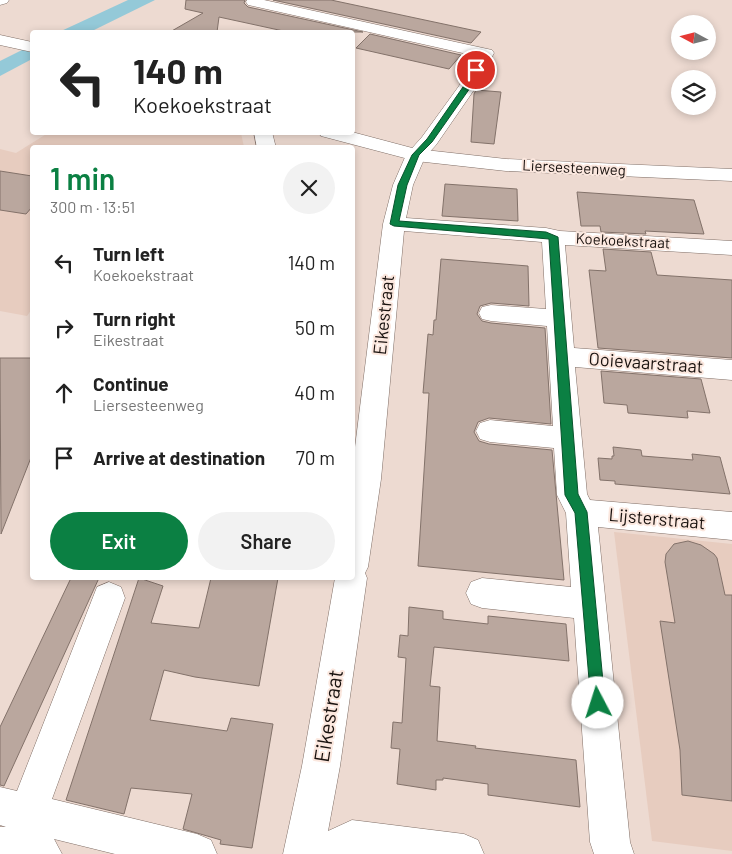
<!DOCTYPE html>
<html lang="en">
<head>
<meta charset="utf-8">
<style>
	:root { --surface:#fff; --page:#f2f2f2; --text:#222; --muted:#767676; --accent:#0b8043 }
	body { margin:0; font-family:Barlow,sans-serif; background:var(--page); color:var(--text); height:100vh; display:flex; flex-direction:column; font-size:19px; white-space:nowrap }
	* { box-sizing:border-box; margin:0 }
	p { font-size:16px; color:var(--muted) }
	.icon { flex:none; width:28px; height:28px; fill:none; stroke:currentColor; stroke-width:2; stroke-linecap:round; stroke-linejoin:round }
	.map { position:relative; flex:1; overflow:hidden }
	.details { position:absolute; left:30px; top:145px; width:325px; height:435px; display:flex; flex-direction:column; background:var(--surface); border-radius:5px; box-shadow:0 2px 8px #0003 }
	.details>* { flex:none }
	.guide { position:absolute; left:30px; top:30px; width:325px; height:105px; border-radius:5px; box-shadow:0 2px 8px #0003; background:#fff; color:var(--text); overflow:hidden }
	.needle { width:32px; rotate:277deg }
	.fabs { position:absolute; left:671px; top:15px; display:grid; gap:10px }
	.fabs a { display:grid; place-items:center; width:45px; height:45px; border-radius:50%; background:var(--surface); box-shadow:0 2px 8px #0003; font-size:25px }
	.pin { position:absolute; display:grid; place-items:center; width:42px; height:42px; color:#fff; margin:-21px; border:2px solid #fff; border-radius:50%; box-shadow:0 1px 5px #0007 }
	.me { position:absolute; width:55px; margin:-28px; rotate:355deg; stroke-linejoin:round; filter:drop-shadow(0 0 4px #0008) }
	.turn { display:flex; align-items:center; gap:18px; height:105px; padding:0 20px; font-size:22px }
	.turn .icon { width:65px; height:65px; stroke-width:2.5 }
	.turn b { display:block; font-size:35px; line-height:42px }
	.round { display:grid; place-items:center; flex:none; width:52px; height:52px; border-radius:26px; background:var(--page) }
	.summary { display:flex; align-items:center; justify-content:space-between; height:85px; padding:0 20px }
	h1 { font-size:30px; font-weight:600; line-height:38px; color:var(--accent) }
	.primary-button { display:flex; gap:10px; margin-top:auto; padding:10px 20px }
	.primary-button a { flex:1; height:58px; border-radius:30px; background:var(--accent); color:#fff; font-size:20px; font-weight:600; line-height:58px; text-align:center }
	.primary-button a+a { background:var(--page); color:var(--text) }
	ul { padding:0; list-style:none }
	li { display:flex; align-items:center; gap:15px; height:65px; padding:0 20px }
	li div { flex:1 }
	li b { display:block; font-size:19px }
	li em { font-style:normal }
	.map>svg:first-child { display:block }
	.built { fill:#e7ccbf }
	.water { fill:#94c9d8 }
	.building { fill:#baa79e; stroke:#83726a }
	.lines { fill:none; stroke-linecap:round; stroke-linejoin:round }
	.minor-casing { stroke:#806f67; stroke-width:1 }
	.major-casing { stroke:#806f67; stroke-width:1 }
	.minor { fill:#fff; fill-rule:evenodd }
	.major { fill:#fff; fill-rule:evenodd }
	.route { fill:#0b8043; stroke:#07532c }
	.labels { text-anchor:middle; stroke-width:4; stroke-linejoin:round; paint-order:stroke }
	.far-street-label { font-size:15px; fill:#19120f; stroke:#fbe7de }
	.street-label { font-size:18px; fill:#19120f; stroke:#fbe7de }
	.near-street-label { font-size:21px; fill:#19120f; stroke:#fbe7de }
</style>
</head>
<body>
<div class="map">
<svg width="732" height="854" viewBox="0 0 732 854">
	<rect width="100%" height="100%" fill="#eddad1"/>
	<g class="built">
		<path d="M48,133h193l3,14 -212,1v161l-5,7 -27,-5v-162l16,4z"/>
		<path d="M614,532l118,12v307l-80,-10z"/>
	</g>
	<g class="water">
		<path d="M128,0h27l-65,32h-31z"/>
		<path d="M32,45v14l-32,17v-15z"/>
	</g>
	<g class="building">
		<path d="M186,0h59l-1,3 4,4 115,25h-75l-69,-15 -2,15h-47l33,-19 -18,-4z"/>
		<path d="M273,0h58l150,32 -10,11z"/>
		<path d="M370,34l91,21 -12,14 -93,-21z"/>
		<path d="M476,90l25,2 -7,52 -23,-2 3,-48z"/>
		<path d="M0,171l32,5v31l-6,7 -26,-4z"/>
		<path d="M445,184l72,5 1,32 -76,-5z"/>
		<path d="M577,192l117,8 10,34 -59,-3 1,3 -45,-2 -1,-6h-19z"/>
		<path d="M603,249l48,3 6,23 75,5v78l-134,-10 -9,-78 17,1z"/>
		<path d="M441,259l87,7 1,40 -38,-3 -11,3 -3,8 5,7 9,2 54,5 6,96 -62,-6 -11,4 -4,10 5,9 10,3 63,6 12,130 -146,-14 11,-173h-6l5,-59 5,1 1,-15h2z"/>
		<path d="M0,358h32v97l-31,79z"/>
		<path d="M601,371l100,8 9,34 -23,-2 1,7 -60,-5 -1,-8 -23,-2z"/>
		<path d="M613,447l28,3 1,6 51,4 -1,-6 28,3 10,37 -115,-10v-3l-15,-1 -2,-22 14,1v-3h2z"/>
		<path d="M688,541l13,4 13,9 3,4 8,37h7v206l-50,-6 -2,-45 -20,-129 15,2 -10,-61 1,-8 8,-10z"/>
		<path d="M71,578h28l-95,208 -4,-1v-58z"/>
		<path d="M139,578l24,8 -12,37 48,5 12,-50h67l-19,108 -64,-9 -31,-7 -14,50 77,11 4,-13 42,6 -21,124 -32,-4 1,-4 -38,-11 9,-35 -61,-6 -7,26 -58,-14z"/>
		<path d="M409,607l34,4v8l45,5v-8l78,8 3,37 -135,-14 -4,39 10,1 -3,54 39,5 -1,2 101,12 4,47 -92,-12v-11l-45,-6v2h-7v10l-39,-6 3,-35 -9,-1 2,-26 9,1 4,-65 -8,-1 2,-22 8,1z"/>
	</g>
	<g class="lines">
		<defs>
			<g id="minor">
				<path d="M0,0h9l-2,3 -7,2z"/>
				<path d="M247,0h17l228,50 2,3 -18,34 -40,58 -11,12 -12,28 -7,33 140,10 14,3 172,10v14l-167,-10 9,103 158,12v20l-157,-13 12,127 3,6 142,12v28l-134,-13 32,315 4,12h-40l-4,-12 -16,-224 -92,-10 -11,-4 -5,-11 5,-11 11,-4 89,9 -5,-74 -9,-18 -3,-47 -64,-6 -10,-3 -4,-8 4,-8 10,-3 63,6 -6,-100 -56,-5 -9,-2 -3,-6 3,-6 9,-2 55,4 -4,-67 -138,-11 -23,248 -13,88 -3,6 2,5 -27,188 -12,65 24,-11 112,14 14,6 6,14h-201l19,-88 33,-188h17v-107l31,-247 10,-39 13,-30 16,-18 37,-51 17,-30 -223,-50 -5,-1 -2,-3z"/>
				<path d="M254,132h18l4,16h-19z"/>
				<path d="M109,582l12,5 4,11 -73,201 145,35 14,6 6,14h-102l-61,-15 8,15h-62v-27h6l-6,-2v-38l17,4 80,-204z"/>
			</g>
			<g id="major">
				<path d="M0,35l32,7v10l-32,-7z"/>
				<path d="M319,132h33l64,17 90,10 226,10v12l-226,-10 -90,-10 -95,-25z"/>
			</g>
		</defs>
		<use href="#minor" class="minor-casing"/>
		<use href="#major" class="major-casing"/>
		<use href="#minor" class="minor"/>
		<use href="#major" class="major"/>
	</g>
	<path class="route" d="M474,69l6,1 -10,18 -38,54 -13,13 -12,30 -8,36 147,11 12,5 20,257 9,18 18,191 -2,5 -5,3 -5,-3 -2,-5 -16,-190 -10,-18 -16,-256 -155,-13 -4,-2 8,-39 14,-30 15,-16 36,-52z"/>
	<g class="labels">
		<g class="far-street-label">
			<text transform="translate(574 168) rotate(3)" y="5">Liersesteenweg</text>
			<text transform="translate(623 241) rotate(3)" y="5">Koekoekstraat</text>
		</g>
		<g class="street-label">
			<text transform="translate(384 315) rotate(-84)" y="6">Eikestraat</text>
			<text transform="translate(646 363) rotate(4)" y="6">Ooievaarstraat</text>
			<text transform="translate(657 519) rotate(5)" y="6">Lijsterstraat</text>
		</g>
		<g class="near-street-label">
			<text transform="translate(329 716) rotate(-81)" y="7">Eikestraat</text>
		</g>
	</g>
</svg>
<div class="fabs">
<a><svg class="needle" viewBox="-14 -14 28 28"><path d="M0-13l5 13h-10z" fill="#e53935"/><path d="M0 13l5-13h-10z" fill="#767676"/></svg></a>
<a><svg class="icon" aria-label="layers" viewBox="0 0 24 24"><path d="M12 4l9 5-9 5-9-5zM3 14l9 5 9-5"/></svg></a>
</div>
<div class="pin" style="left:476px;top:70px;background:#d93025"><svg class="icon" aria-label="arrive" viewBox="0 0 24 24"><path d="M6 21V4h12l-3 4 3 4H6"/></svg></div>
<svg class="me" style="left:598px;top:703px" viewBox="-20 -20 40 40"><circle r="19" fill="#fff"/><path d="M0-13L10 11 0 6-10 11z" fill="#0b8043"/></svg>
<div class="guide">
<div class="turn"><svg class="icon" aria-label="left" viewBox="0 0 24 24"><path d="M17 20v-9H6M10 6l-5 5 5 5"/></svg><div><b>140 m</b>Koekoekstraat</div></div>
</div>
<section class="details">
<div class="summary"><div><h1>1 min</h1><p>300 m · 13:51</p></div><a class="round"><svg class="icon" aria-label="close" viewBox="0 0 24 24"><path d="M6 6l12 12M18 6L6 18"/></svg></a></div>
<ul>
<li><svg class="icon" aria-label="left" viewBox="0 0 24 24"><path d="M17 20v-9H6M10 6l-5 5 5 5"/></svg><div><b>Turn left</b><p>Koekoekstraat</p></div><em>140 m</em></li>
<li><svg class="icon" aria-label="right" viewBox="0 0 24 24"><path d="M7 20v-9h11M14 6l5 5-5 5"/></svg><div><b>Turn right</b><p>Eikestraat</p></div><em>50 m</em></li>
<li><svg class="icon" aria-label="ahead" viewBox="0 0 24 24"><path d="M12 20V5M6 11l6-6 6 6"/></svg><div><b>Continue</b><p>Liersesteenweg</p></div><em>40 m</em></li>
<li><svg class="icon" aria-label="arrive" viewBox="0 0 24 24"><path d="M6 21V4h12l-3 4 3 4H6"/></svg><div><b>Arrive at destination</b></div><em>70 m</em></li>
</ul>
<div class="primary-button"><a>Exit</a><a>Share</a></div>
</section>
</div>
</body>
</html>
